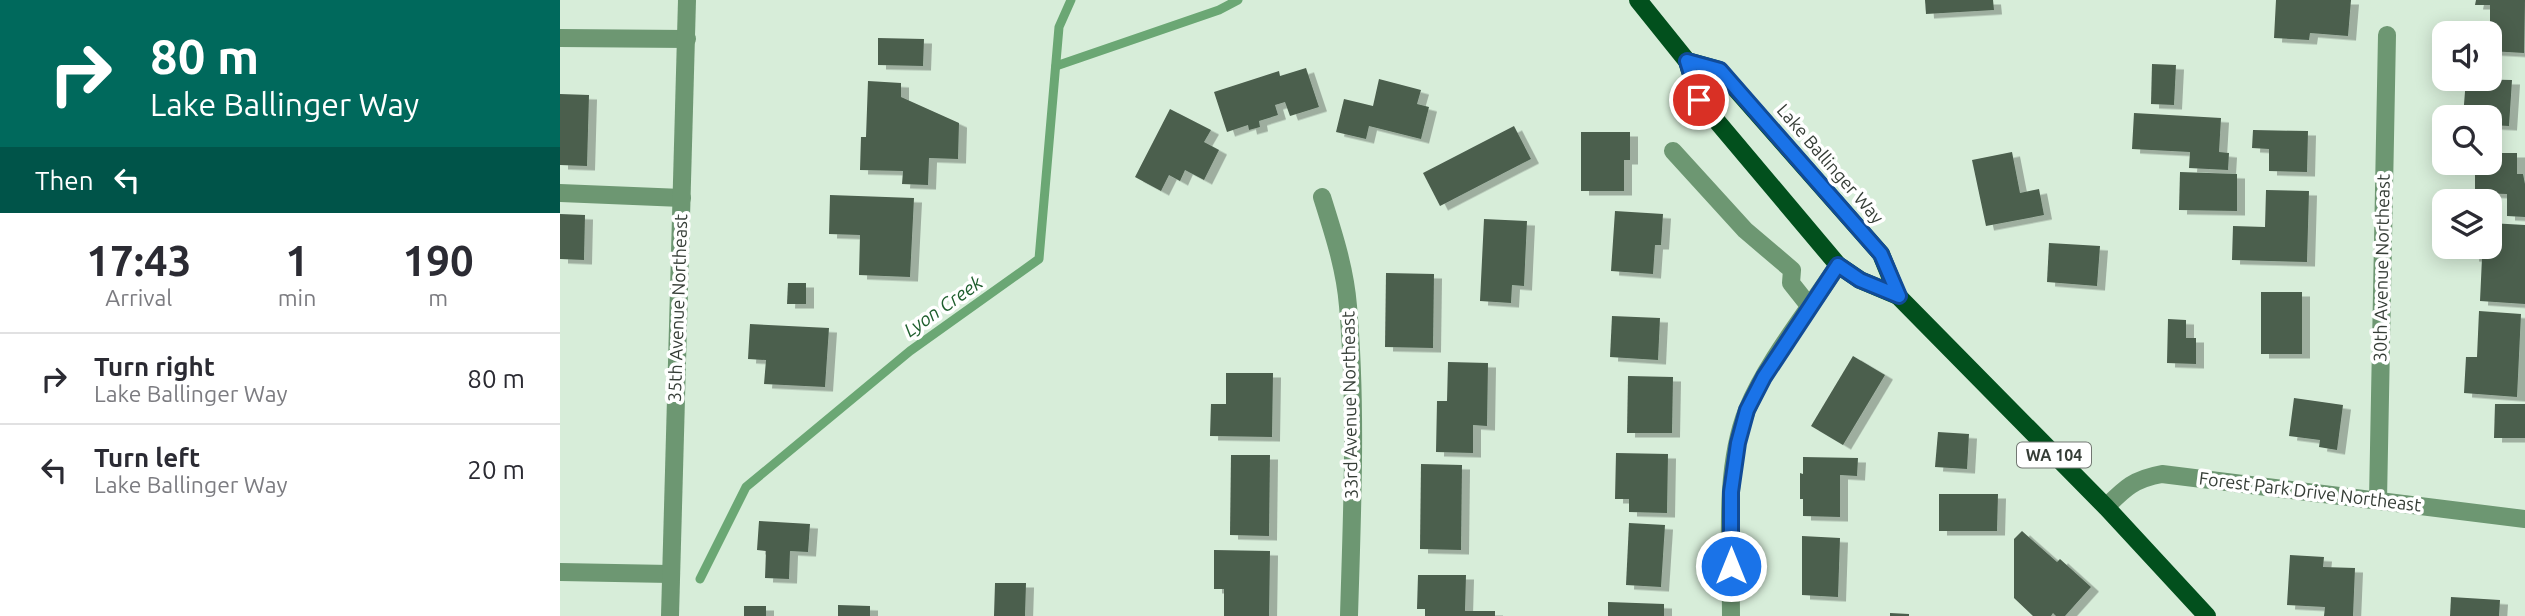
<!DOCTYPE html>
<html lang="en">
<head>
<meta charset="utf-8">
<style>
	:root { --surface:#fff; --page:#f7f7f7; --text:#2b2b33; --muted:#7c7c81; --line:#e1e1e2 }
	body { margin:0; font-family:Ubuntu,sans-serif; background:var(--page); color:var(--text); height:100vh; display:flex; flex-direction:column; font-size:26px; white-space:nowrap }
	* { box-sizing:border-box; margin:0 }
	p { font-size:23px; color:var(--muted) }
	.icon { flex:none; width:38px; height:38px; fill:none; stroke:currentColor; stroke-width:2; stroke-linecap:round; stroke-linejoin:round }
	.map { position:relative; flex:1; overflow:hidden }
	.side { display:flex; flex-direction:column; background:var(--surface); width:560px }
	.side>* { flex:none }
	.hud { background:#00695c; color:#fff; overflow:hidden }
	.tools { position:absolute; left:1872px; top:21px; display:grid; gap:14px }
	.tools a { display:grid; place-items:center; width:70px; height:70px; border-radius:14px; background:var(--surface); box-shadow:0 4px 18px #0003; font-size:35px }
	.pin { position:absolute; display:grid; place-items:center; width:60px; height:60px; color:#fff; margin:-30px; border:4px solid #fff; border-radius:50%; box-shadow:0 2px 7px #0007 }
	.me { position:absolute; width:77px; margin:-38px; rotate:0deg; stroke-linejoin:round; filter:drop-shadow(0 0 5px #0008) }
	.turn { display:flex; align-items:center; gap:24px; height:147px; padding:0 35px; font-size:32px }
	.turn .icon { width:91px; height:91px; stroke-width:2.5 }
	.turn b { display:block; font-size:49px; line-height:60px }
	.then { display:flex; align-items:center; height:66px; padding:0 35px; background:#0003; gap:14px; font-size:26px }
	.eta { display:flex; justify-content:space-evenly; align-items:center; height:119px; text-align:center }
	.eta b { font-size:42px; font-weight:600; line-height:49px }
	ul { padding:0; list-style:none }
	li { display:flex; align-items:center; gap:21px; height:91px; padding:0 35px; border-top:2px solid var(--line) }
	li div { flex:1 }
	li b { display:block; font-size:26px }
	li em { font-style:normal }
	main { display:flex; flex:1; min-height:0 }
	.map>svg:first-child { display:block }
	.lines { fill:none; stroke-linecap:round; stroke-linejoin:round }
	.stream { stroke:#6ba774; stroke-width:9 }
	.building { fill:#4b5e4d; filter:url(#shadow) }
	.minor { stroke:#6d9772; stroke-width:18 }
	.major { stroke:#02501d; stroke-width:18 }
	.route-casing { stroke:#114b97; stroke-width:18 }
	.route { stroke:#1a73e8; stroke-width:12 }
	.labels { text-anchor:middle; stroke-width:7; stroke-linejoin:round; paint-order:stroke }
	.shield { fill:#fff; stroke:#727772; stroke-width:2 }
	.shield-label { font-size:16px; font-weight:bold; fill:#353d36 }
	.street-label { font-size:18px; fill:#353d36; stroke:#fff }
	.water-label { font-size:19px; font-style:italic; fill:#1e5e2d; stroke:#fff }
</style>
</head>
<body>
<main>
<section class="side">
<div class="hud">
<div class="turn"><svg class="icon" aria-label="right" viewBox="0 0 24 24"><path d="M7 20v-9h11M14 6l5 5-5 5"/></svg><div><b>80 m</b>Lake Ballinger Way</div></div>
<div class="then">Then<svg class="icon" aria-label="left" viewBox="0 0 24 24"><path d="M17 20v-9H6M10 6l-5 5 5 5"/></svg></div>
</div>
<div class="eta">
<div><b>17:43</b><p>Arrival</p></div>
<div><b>1</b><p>min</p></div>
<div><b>190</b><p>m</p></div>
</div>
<ul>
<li><svg class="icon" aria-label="right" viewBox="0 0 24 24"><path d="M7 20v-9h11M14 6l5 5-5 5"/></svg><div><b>Turn right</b><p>Lake Ballinger Way</p></div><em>80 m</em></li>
<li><svg class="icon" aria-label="left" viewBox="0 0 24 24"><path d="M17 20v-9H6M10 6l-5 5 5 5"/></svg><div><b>Turn left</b><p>Lake Ballinger Way</p></div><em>20 m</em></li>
</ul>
</section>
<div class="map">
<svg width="1965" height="616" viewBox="0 0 1965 616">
	<defs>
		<filter id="shadow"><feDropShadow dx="8" dy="4.5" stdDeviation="0" flood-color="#0004"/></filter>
	</defs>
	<rect width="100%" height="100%" fill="#d7edd9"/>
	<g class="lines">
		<g class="stream">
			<path d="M496,66l163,-56 19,-10"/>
			<path d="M140,579l46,-92 164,-136 129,-92 20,-232 12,-27"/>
		</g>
	</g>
	<g class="building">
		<path d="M1365,0h68l1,10 -68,4z"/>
		<path d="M1716,0h75l-3,36 -38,-3 -1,7 -35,-2z"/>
		<path d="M1916,0h49l-1,53 -34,-2v-46h-15z"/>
		<path d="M318,38l46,1 -1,27 -45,-1z"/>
		<path d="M1592,64l24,1 -2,40 -23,-1z"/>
		<path d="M746,68l13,39 -29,9 -5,-14 -10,3 3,10 -19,6 1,6 -11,3 -1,-5 -21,7 -13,-40 65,-21 1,5z"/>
		<path d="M819,79l42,11 -4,14 12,3 -8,32 -52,-13 -3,13 -30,-7 8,-33 29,7z"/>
		<path d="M1906,79l46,1 -3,46 -19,-1v-8h-27z"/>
		<path d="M308,81l33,2v14l58,26 -1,36 -29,-1 -1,27 -26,-1 1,-13 -43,-1 1,-33h5z"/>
		<path d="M0,94l29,1 -2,71 -27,-1z"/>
		<path d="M610,109l41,21 -7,12 15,8 -15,30 -19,-10 -5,11 -11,-6 -8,16 -26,-14z"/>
		<path d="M1574,113l87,5 -2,34 10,1 -1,17 -39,-2 1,-16 -58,-3z"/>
		<path d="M954,126l17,33 -91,47 -17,-33z"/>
		<path d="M1693,130l55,1 -1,41 -38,-1v-22l-17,-1z"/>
		<path d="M1021,132h49v28h-6v31h-43z"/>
		<path d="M1452,152l8,41 19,-4 5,26 -58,11 -14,-66z"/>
		<path d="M1930,153h27v21h6l2,10v33l-18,-1v-22l-32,-1v-30h15z"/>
		<path d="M1620,172l57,2v37l-58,-1z"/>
		<path d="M1706,190l43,1 -2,71 -75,-2 1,-34 32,1z"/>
		<path d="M270,195l84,3 -4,79 -51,-2 1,-40 -31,-1z"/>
		<path d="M1055,211l48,3 -2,31h-6l-2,29 -42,-3z"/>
		<path d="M0,214l25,1 -1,45 -24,-1z"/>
		<path d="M924,219l43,2 -3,65 -12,-1 -1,18 -31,-2z"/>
		<path d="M1930,223l35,2v79l-45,-3 2,-43 -11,-1 1,-10h18z"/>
		<path d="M1489,243l51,3 -3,40 -50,-4z"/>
		<path d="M826,273l48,1 -1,74 -48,-1z"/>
		<path d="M228,283h18v21h-19z"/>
		<rect x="1701" y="292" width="41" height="62"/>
		<path d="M1919,311l42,3 -4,83 -53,-4 2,-36h11z"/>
		<path d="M1052,316l48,2 -2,42 -48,-3z"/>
		<path d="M1608,319l18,1v18h10v26l-29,-1z"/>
		<path d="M190,324l79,4 -4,59 -61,-3 2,-24 -18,-1z"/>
		<path d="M1293,356l32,19 -42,70 -32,-19z"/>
		<path d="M888,362l40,1 -1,63 -14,-1v28l-37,-1 1,-51h10z"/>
		<path d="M666,373h47l-1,64 -62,-1 1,-32h15z"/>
		<path d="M1068,376l45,1 -1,56h-45z"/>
		<path d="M1734,398l49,7 -6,45 -18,-3 1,-7 -31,-4z"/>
		<path d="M1935,404h30v34h-31z"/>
		<path d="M1378,432l31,2 -2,35 -32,-2z"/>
		<path d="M1056,453l52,1 -1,59 -38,-1v-13h-14z"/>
		<path d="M671,455h39l-1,81 -39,-1z"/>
		<path d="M1243,457l55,1 -1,18 -17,-1v42l-37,-1v-17h-3v-26l3,1z"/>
		<path d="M861,464l41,1 -1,85 -41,-1z"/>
		<path d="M1379,494h59l-1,37h-58z"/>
		<path d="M199,521l51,3 -2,28 -18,-1 -1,28 -24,-1 1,-27 -9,-1z"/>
		<path d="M1069,523l36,2 -4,62 -35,-2z"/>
		<path d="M1462,531l35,31 3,-3 31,28 -26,29h-9l-3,-3 -2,3h-18l-19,-18v-59z"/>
		<path d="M1242,536l38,2 -2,59 -36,-2z"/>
		<path d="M654,550l56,1 -1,65h-45v-27h-10z"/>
		<path d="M1730,555l34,2 -1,10 32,1 -2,48h-29l1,-9 -38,-2z"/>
		<path d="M858,575h48l-1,36h30v5h-70v-7h-8z"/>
		<path d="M435,583h31l-1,33h-31z"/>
		<path d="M1891,597l49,3 -1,16h-49z"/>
		<path d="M1048,602l56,2v12h-56z"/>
		<path d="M278,605l32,1v10h-32z"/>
		<rect x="184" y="606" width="22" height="10"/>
		<path d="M1330,613l19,1v2h-19z"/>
	</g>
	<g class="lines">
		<g class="minor">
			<path d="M0,38l127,1"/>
			<path d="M1113,151l72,79 47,40 -1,13 19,24"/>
			<path d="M0,193l122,5"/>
			<path d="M762,197c11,35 23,71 26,109 9,103 4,207 1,310"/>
			<path d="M1818,500l9,-465"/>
			<path d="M1546,507c19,-19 28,-28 56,-33l363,45"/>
			<path d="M0,572l110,2"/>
			<path d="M110,616l17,-616"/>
			<path d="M1171,616c0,-65 -8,-145 16,-206 20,-49 62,-100 91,-145"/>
		</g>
		<g class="major">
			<path d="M1078,0l49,61 12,39 139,165 22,15 38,16"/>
			<path d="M1127,61l32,9 162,184 17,42 208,211 101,109"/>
		</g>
	</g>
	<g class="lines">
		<defs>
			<path id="route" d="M1139,100l-12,-39 33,9 161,184 18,42 -39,-16 -22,-15 -74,112 -17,33 -9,33 -7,49v74"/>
		</defs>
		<use href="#route" class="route-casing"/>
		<use href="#route" class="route"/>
	</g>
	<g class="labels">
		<rect class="shield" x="1457" y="442.5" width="74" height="25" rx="5"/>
		<g class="shield-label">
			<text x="1494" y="461">WA 104</text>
		</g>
		<g class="street-label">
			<text transform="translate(1270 164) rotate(49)" y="6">Lake Ballinger Way</text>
			<text transform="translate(1822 268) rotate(-89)" y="6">30th Avenue Northeast</text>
			<text transform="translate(118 308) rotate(-88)" y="6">35th Avenue Northeast</text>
			<text transform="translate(790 405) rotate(-91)" y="6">33rd Avenue Northeast</text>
			<text transform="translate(1750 492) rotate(7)" y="6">Forest Park Drive Northeast</text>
		</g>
		<g class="water-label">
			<text transform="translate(383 306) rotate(-35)" y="7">Lyon Creek</text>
		</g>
	</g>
</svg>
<div class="tools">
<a><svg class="icon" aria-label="sound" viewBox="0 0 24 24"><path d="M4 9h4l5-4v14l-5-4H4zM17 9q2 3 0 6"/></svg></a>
<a><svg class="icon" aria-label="search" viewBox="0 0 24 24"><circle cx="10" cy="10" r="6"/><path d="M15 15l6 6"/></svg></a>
<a><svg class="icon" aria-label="layers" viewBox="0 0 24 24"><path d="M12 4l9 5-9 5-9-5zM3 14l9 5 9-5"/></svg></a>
</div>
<div class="pin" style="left:1139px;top:100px;background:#d93025"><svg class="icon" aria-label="arrive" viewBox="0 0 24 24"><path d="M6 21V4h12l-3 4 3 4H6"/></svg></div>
<svg class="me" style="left:1171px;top:566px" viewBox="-20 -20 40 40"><circle r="17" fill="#1a73e8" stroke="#fff" stroke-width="3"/><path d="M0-11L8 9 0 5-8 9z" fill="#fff"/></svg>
</div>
</main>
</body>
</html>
